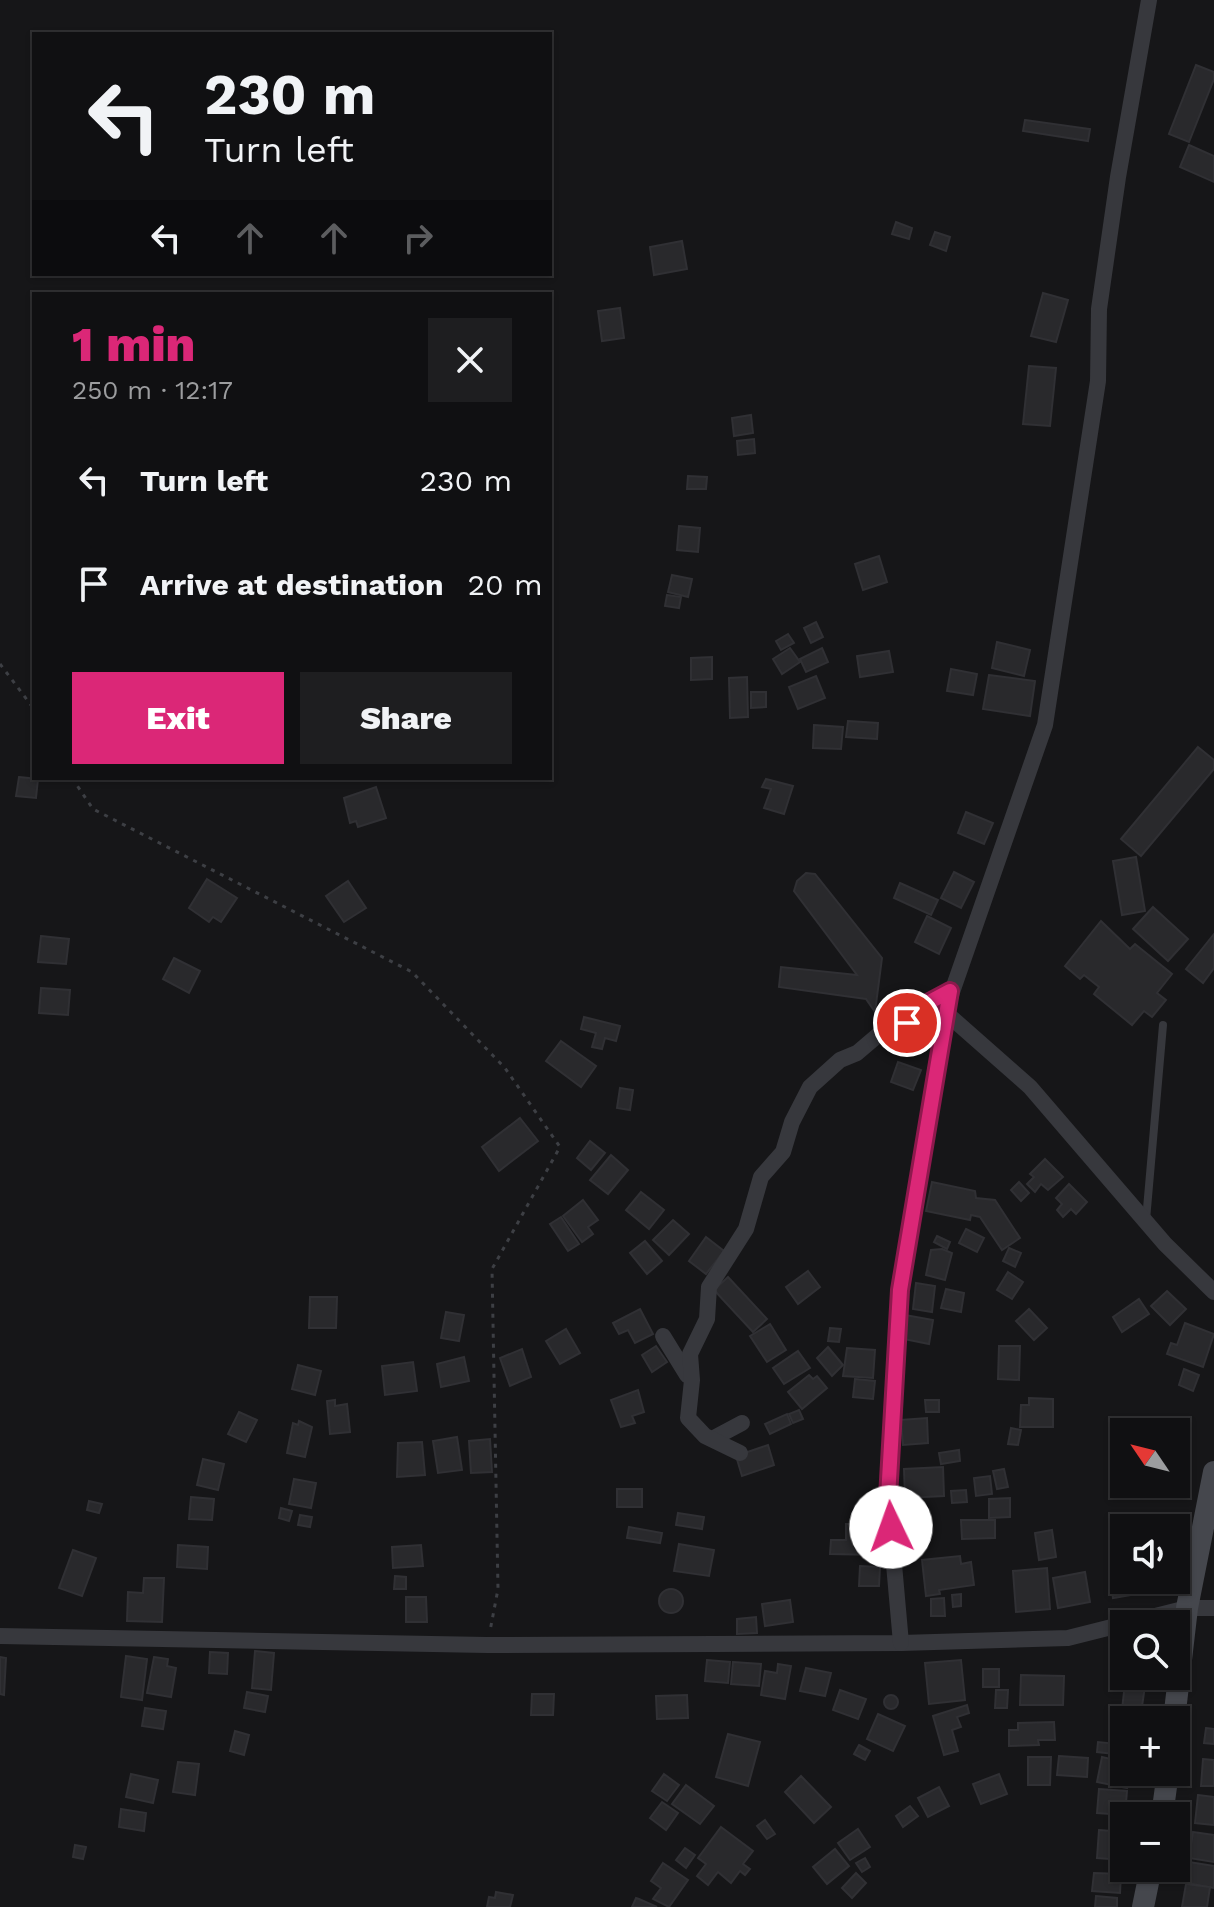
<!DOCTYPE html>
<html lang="en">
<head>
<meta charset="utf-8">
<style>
	:root { --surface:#101012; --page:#1e1e20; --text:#f1f3f6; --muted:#9c9d9f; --line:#303032; --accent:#db2777 }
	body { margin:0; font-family:"Work Sans",sans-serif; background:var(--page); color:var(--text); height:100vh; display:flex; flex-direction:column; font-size:30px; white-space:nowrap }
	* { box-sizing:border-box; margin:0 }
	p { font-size:26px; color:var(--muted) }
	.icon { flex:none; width:44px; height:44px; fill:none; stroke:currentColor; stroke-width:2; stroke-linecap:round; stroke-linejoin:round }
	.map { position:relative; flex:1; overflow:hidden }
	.panel { position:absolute; left:32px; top:292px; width:520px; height:488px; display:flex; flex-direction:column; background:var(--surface); border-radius:0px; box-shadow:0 2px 6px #0004,0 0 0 2px var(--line) }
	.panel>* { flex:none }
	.top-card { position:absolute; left:32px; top:32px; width:520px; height:244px; border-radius:0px; box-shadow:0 2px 6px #0004,0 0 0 2px var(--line); background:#101012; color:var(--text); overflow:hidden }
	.needle { width:52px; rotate:305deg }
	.tools { position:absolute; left:1110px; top:1418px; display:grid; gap:16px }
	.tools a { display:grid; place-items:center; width:80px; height:80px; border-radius:0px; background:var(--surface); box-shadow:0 2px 6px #0004,0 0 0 2px var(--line); font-size:40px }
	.pin { position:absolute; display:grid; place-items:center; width:68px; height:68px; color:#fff; margin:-34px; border:4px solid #fff; border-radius:50%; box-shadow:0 2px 8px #0007 }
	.me { position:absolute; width:88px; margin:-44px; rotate:357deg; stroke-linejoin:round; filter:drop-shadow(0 0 6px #0008) }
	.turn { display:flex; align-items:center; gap:28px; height:168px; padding:0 40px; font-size:36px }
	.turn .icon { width:104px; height:104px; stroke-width:2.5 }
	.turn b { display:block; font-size:56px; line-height:68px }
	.lanes { display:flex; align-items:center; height:76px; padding:0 40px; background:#0003; justify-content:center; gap:40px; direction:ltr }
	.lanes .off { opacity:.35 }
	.round { display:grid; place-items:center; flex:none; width:84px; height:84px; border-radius:0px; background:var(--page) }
	.overview { display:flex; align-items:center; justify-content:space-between; height:136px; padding:0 40px }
	h1 { font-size:48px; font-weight:800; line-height:60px; color:var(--accent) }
	.button { display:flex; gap:16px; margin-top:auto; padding:16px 40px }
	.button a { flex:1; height:92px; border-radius:0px; background:var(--accent); color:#fff; font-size:32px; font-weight:800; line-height:92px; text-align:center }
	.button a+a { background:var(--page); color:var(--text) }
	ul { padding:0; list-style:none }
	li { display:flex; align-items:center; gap:24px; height:104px; padding:0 40px }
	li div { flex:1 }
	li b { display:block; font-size:30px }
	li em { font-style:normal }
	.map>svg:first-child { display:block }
	.building { fill:#29292c; stroke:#303034; stroke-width:2 }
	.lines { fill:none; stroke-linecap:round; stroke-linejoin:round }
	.path { stroke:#3d3f44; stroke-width:3; stroke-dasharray:4 6; stroke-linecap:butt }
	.lane { stroke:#37383d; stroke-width:8 }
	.street { stroke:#37383d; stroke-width:16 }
	.secondary { stroke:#45474d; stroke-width:22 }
	.route-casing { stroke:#8e194d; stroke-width:20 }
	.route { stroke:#db2777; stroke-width:14 }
</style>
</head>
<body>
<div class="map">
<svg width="1214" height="1907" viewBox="0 0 1214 1907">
	<rect width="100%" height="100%" fill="#161618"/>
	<g class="building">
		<path d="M1196,65l18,7v7l-25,63 -20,-8z"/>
		<path d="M1025,120l65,9 -2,12 -65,-10z"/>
		<path d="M1189,145l25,11v26l-34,-15z"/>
		<path d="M896,222l16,6 -3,11 -17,-5z"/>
		<path d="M935,232l15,5 -4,14 -16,-6z"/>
		<path d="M682,241l5,28 -33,6 -4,-28z"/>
		<path d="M1043,293l25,7 -12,42 -25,-6z"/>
		<path d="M620,308l4,30 -22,3 -4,-30z"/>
		<path d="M1029,366l27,2 -6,58 -27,-2z"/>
		<path d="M751,415l2,18 -19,3 -2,-18z"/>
		<path d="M754,439l1,14 -17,2 -1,-14z"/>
		<path d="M688,476l19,1 -1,12h-19z"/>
		<path d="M679,526l21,2 -2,24 -21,-2z"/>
		<path d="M879,556l8,26 -24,8 -8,-26z"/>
		<path d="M672,575l20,4 -4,18 -20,-5z"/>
		<path d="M667,595l14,2 -2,11 -14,-2z"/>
		<path d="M816,622l7,15 -12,6 -7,-15z"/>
		<path d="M788,634l6,9 -13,7 -5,-9z"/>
		<path d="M997,642l33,8 -6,26 -32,-8z"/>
		<path d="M790,648l10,14 -18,12 -9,-15z"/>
		<path d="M822,648l6,14 -22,10 -6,-13z"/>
		<path d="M889,651l4,21 -33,5 -3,-21z"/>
		<path d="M712,657v22l-21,1v-22z"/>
		<path d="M951,669l26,5 -4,21 -26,-4z"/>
		<path d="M989,675l46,6 -5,35 -47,-7z"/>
		<path d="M816,676l9,22 -27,11 -9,-22z"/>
		<path d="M747,677l1,40 -18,1 -1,-40z"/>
		<path d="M751,692h15v15l-15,1z"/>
		<path d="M848,721l30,2 -1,16 -31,-2z"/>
		<path d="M814,725l29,2 -2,22 -28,-1z"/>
		<path d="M1198,747l16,13v9l-73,87 -20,-17z"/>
		<path d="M19,777l19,2 -2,19 -20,-2z"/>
		<path d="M766,779l27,7 -9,28 -20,-6 7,-19 -9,-2z"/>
		<path d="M376,787l10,31 -28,9 -2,-6 -6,2 -6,-25z"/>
		<path d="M966,812l27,11 -9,21 -26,-11z"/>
		<path d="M1136,857l9,54 -23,4 -9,-54z"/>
		<path d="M954,872l20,10 -13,26 -20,-10z"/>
		<path d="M806,873l9,1 67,84 -7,54 -9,-13 -87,-12 2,-20 76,8 -63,-84 3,-10z"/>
		<path d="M207,879l30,19 -16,24 -8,-5 -4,5 -20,-14z"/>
		<path d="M348,881l18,27 -22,14 -18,-26z"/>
		<path d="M900,883l38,17 -7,15 -37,-17z"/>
		<path d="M1153,907l35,32 -20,22 -35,-32z"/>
		<path d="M927,916l24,12 -12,26 -24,-12z"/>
		<path d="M1101,921l29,28 5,-5 37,30 -15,19 9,7 -14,17 -8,-6 -12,14 -38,-31 5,-7 -15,-12 -4,4 -15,-13z"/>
		<path d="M1214,934v34l-11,15 -17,-14z"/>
		<path d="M41,936l28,3 -3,25 -28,-2z"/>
		<path d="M174,958l26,13 -11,22 -26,-14z"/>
		<path d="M41,988l29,2 -2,25 -29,-2z"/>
		<path d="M888,1004l24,7 -15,13 -14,-4z"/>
		<path d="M584,1017l36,9 -4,15 -11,-3 -3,11 -10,-2 4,-14 -15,-4z"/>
		<path d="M561,1041l35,25 -15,21 -35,-26z"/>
		<path d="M898,1062l23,8 -8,20 -22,-8z"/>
		<path d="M620,1088l13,2 -3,20 -13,-2z"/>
		<path d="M520,1118l18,23 -39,30 -17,-24z"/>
		<path d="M590,1141l15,12 -14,17 -14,-12z"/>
		<path d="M611,1155l17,15 -20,24 -18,-14z"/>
		<path d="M1045,1159l18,18 -15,13 -7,-6 -6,8 -8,-8 7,-7 -4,-3z"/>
		<path d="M932,1182l43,9 1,7 19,2 25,38 -18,12 -22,-33 -9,-2 -1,5 -44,-9z"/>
		<path d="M1019,1182l10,11 -8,8 -10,-11z"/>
		<path d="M1069,1184l18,18 -11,12 -5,-5 -8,8 -6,-7 5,-6 -6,-6z"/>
		<path d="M641,1192l23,18 -15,19 -23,-19z"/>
		<path d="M583,1200l15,20 -10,7 5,7 -11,8 -19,-26z"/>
		<path d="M561,1217l18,27 -11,7 -18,-27z"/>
		<path d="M673,1220l16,14 -20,21 -16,-15z"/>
		<path d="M966,1229l18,9 -7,14 -18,-9z"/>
		<path d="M937,1236l13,6 -3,7 -13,-7z"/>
		<path d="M706,1237l18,14 -18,23 -17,-13z"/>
		<path d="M645,1241l17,20 -15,13 -17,-21z"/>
		<path d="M1009,1248l12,5 -6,14 -12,-6z"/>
		<path d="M942,1249l10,4 -7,27 -19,-5 5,-25z"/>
		<path d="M808,1271l12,16 -22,17 -12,-17z"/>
		<path d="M1008,1272l15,10 -11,17 -15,-9z"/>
		<path d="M728,1277l39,42 -14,13 -39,-42z"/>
		<path d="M916,1283l19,3 -3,26 -19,-3z"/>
		<path d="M946,1289l18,4 -3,19 -20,-4z"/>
		<path d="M1167,1291l19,18 -16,16 -19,-19z"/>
		<path d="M310,1297h27l-1,31h-27z"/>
		<path d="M1139,1299l10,15 -27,18 -9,-15z"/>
		<path d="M640,1309l13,25 -18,9 -7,-13 -9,4 -6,-11z"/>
		<path d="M1029,1309l18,19 -13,12 -18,-19z"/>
		<path d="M446,1312l18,3 -5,26 -18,-3z"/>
		<path d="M905,1315l28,5 -4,24 -30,-6z"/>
		<path d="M1185,1323l29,11 -11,33 -36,-13 4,-11 6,2z"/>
		<path d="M770,1324l16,26 -19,12 -17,-26z"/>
		<path d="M830,1328l11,1 -2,13 -11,-1z"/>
		<path d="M566,1329l14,24 -20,11 -14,-23z"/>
		<path d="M656,1346l11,16 -15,10 -10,-17z"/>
		<path d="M999,1346h21l-1,34 -21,-1z"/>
		<path d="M828,1347l15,18 -11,11 -15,-18z"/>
		<path d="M847,1348l28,2 -2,28 -30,-2z"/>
		<path d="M522,1349l9,28 -21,9 -10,-28z"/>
		<path d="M798,1351l12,17 -26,16 -11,-16z"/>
		<path d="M464,1357l5,24 -28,6 -4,-23z"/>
		<path d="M413,1362l4,29 -32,4 -3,-29z"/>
		<path d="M298,1365l23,6 -6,24 -23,-6z"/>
		<path d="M1184,1369l15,6 -6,16 -14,-6z"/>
		<path d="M809,1375l4,4 4,-3 10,12 -25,21 -14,-17z"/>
		<path d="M855,1379l20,2 -2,18 -20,-2z"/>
		<path d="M638,1390l6,22 -12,4 3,7 -14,4 -10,-27z"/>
		<path d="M1029,1398l24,1v28h-33l1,-22h8z"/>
		<path d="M335,1400v6l12,-2 3,28 -20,2 -3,-33z"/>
		<path d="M925,1400h14v12h-13z"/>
		<path d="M799,1410l4,9 -10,4 -4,-9z"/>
		<path d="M239,1412l18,8 -11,22 -18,-8z"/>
		<path d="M787,1414l4,10 -21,10 -5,-10z"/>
		<path d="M927,1418l1,25 -25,2 -2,-25z"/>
		<path d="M299,1421l13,6 -7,30 -18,-4 6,-30 5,2z"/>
		<path d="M1011,1428l10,2 -3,15 -10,-1z"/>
		<path d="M457,1437l5,33 -24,3 -5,-32z"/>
		<path d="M490,1439l2,33 -21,1 -2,-32z"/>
		<path d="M1176,1439l9,1 -5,26 -4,-1z"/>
		<path d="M422,1442l3,33 -28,2 1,-34z"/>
		<path d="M768,1445l6,20 -32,11 -6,-20z"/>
		<path d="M959,1450l1,11 -19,3 -2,-11z"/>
		<path d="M203,1459l21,5 -6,26 -21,-5z"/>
		<path d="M943,1467l1,29 -39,2 -1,-29z"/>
		<path d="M1004,1469l4,18 -11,2 -4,-18z"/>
		<path d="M990,1476l2,18 -16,2 -2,-18z"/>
		<path d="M294,1479l22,4 -5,25 -22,-4z"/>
		<rect x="617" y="1489" width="25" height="18"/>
		<path d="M966,1490l1,12 -15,1 -1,-12z"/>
		<path d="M191,1497l23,2 -2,21 -23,-1z"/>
		<path d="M1010,1498v19l-21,1v-19z"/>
		<path d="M89,1501l13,3 -3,9 -12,-3z"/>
		<path d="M281,1508l11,3 -3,10 -10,-3z"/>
		<path d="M678,1513l26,4 -2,12 -26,-4z"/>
		<path d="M300,1515l12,2 -2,10 -12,-2z"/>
		<path d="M961,1520h34v18l-33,1z"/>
		<path d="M846,1524h34l-1,31 -49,-1 1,-14h15z"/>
		<path d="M629,1527l33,6 -2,10 -33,-5z"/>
		<path d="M1052,1530l4,27 -17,3 -4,-27z"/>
		<path d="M679,1544l35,6 -5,26 -35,-5z"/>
		<path d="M178,1545l30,2 -1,22 -30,-2z"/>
		<path d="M421,1545l2,21 -30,2 -1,-21z"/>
		<path d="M73,1550l23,8 -14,38 -23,-8z"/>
		<path d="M960,1556l1,8 10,-2 3,23 -35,5 1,4 -14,2 -4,-36z"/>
		<path d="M860,1566l20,1 -1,19h-20z"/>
		<path d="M1047,1568l3,41 -34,3 -3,-41z"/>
		<path d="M1124,1569v11h17l2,13 -30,5 -4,-26z"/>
		<path d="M1085,1572l5,30 -32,6 -5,-30z"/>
		<path d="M395,1576l11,1v12h-12z"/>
		<path d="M144,1578h20l-2,44 -35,-1 1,-29 15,1z"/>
		<rect x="1147" y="1580" width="23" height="11"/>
		<circle cx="671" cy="1601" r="12"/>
		<path d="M961,1594v12l-8,1 -1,-12z"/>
		<path d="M406,1597h20l1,25h-21z"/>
		<path d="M944,1598l1,18h-14v-17z"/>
		<path d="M790,1600l3,22 -28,4 -3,-22z"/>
		<path d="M756,1617l1,16 -20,1v-15z"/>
		<path d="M255,1651l19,2 -3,37 -19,-2z"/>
		<path d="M210,1652l18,1 -1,21 -18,-1z"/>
		<path d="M126,1656l21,3 -5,41 -21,-3z"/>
		<path d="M0,1657l6,1 -2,37 -4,-1z"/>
		<path d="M154,1657l14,2 -1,7 9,2 -5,29 -24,-4z"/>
		<path d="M707,1660l23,2 -2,21 -23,-2z"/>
		<path d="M961,1660l4,40 -36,4 -4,-41z"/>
		<path d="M733,1662l28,2 -2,22 -28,-2z"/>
		<path d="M778,1664l13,2 -6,33 -24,-4 4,-24 12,2z"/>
		<path d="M806,1668l25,5 -6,23 -25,-5z"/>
		<rect x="983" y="1669" width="16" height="18"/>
		<path d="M1021,1675l43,1 -1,29h-43z"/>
		<path d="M1125,1683l20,3 -4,27 -19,-3z"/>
		<path d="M840,1690l26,9 -8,20 -25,-9z"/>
		<path d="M996,1690h12l-1,18h-12z"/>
		<path d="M247,1692l21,4 -3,16 -21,-4z"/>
		<path d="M532,1694h22l-1,21h-22z"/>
		<circle cx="891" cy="1702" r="7"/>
		<path d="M687,1695l1,23 -31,1 -1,-23z"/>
		<path d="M967,1705l2,8 -12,4 4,10 -9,3 6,21 -14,4 -11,-39z"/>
		<path d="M145,1708l21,3 -3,18 -21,-3z"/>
		<path d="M878,1714l27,12 -12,25 -26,-12z"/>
		<path d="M1054,1722l1,18h-17l1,5 -30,1v-16h9v-7z"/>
		<path d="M1206,1728l8,1v15l-10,-1z"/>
		<path d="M1119,1729h5v26l-27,-3 1,-10 19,2z"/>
		<path d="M235,1731l14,4 -5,20 -14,-4z"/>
		<path d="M728,1734l32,8 -12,44 -32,-9z"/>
		<path d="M859,1745l11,6 -5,9 -11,-6z"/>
		<path d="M1059,1756l29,2 -1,19 -30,-2z"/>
		<path d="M1028,1757h23l-1,28h-22z"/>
		<path d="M1102,1757l22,5v10h6l-3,16 -30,-6z"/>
		<path d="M1203,1759l11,1v26h-13z"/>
		<path d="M178,1762l21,2 -4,31 -22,-3z"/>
		<path d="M131,1774l27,6 -5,23 -27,-6z"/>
		<path d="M664,1774l15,11 -12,16 -15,-10z"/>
		<path d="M999,1774l8,20 -26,10 -8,-20z"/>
		<path d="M801,1776l30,31 -17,16 -29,-31z"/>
		<path d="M686,1785l28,21 -14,18 -28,-20z"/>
		<path d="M939,1787l10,19 -21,11 -10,-19z"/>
		<path d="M1099,1789l28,2 -2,24 -28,-2z"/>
		<path d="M1198,1795l16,2v28l-19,-2z"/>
		<path d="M662,1802l16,11 -12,17 -16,-12z"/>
		<path d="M910,1806l8,10 -15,11 -7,-11z"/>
		<path d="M121,1809l25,4 -2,18 -25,-4z"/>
		<path d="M765,1820l10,14 -8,5 -10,-13z"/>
		<path d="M721,1827l32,24 -10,13 7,5 -5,6 -5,-4 -9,12 -13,-11 -10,13 -11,-9 9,-12 -8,-6z"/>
		<path d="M858,1829l12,18 -20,13 -12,-17z"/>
		<path d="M1099,1830l25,2 -1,28 -26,-2z"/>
		<path d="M1193,1832l21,3v27l-25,-4z"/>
		<path d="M75,1845l11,2 -3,12 -10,-2z"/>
		<path d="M685,1848l10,7 -9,13 -10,-8z"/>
		<path d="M835,1849l14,17 -22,18 -14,-17z"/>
		<path d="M865,1858l5,9 -8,5 -6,-9z"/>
		<path d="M1189,1862l25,4v22l-28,-5z"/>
		<path d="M663,1863l25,17 -19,27 -16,-8 8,-11 -10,-7z"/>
		<path d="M856,1873l10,10 -14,15 -10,-10z"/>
		<path d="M1094,1873l27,1 -1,19 -28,-2z"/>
		<path d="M1186,1884l24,3 -3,20h-25z"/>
		<path d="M496,1892l17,3 -3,12h-23l2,-10 6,1z"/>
		<path d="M1096,1896l21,2v9h-22z"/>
		<path d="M636,1898l3,1 18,8h-25z"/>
	</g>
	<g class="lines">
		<g class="path">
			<path d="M0,664l34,45"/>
			<path d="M72,778l21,31 319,163 93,96 55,79 -68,122 6,320 -8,42"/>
		</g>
		<path class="lane" d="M1146,1220l17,-195"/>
		<g class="street">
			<path d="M945,1012l85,75 135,157 49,48"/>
			<path d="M663,1336l24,39"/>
			<path d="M712,1439l30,-16"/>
			<path d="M740,1453l-35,-17 -17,-18 4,-38 -2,-26 17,-35 2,-32 37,-58 15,-52 22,-25 9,-30 18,-35 30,-27 17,-7 27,-23 23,-7 15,-17 28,-15"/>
			<path d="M0,1636l487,9 414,-2 167,-5 119,-30h27"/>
			<path d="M901,1643l-13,-146 12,-207 45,-278 100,-287 53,-344 1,-72 19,-132 31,-177"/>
		</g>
		<g class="secondary">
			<path d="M1174,1720l13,-112 27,-136"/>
			<path d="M1162,1816l6,-44"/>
			<path d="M1143,1907l8,-39"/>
		</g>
	</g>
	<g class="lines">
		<defs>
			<path id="route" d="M891,1527l-3,-30 12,-207 50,-299 -28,15 -15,17"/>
		</defs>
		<use href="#route" class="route-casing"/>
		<use href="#route" class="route"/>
	</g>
</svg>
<div class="tools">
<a><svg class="needle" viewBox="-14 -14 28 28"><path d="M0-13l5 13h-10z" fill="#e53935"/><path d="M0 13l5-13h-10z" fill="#9c9d9f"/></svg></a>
<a><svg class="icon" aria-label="sound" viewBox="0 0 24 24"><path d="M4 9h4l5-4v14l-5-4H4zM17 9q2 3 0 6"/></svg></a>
<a><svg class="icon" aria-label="search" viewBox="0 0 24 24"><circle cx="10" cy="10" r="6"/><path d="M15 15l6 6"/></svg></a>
<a>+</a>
<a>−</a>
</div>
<div class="pin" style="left:907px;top:1023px;background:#d93025"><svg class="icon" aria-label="arrive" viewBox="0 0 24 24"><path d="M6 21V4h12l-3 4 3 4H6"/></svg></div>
<svg class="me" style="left:891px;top:1527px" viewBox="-20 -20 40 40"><circle r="19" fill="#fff"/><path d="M0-13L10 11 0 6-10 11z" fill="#db2777"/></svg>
<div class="top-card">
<div class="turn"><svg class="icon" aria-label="left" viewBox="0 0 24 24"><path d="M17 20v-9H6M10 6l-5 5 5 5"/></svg><div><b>230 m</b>Turn left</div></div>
<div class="lanes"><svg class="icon" aria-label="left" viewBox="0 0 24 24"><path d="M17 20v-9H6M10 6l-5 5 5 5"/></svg><svg class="icon off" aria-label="ahead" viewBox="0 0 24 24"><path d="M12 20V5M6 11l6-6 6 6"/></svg><svg class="icon off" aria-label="ahead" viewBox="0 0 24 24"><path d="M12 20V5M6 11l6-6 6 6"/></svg><svg class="icon off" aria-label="right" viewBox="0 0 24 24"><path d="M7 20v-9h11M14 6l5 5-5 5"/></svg></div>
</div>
<section class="panel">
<div class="overview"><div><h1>1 min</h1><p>250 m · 12:17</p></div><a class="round"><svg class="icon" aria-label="close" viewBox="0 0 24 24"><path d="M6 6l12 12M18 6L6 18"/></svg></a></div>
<ul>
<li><svg class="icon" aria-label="left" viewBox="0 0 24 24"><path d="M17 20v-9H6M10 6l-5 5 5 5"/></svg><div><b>Turn left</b></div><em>230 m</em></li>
<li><svg class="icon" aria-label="arrive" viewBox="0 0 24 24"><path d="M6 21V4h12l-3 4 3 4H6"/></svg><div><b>Arrive at destination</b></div><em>20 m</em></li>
</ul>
<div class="button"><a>Exit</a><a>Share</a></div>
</section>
</div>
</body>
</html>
